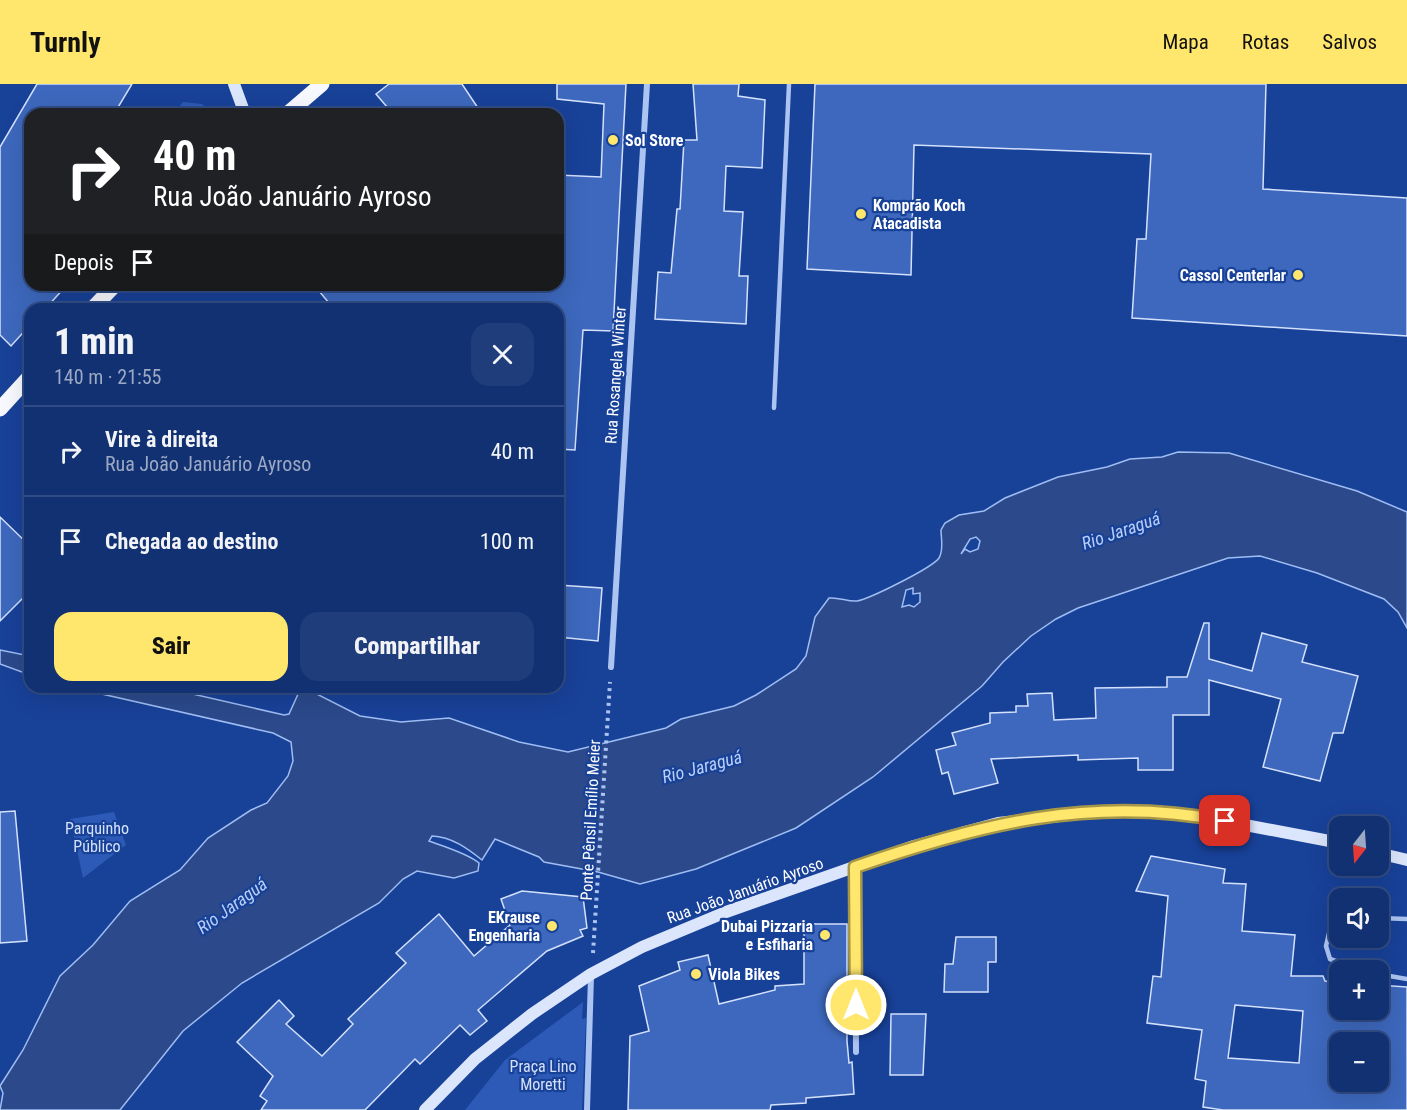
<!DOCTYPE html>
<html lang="pt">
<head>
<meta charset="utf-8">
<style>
	:root { --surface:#123172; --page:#1f3d7a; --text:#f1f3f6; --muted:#9ca9c4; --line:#314c84; --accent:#ffe66d }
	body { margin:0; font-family:"Roboto Condensed",sans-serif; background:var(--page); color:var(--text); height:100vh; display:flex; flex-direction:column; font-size:22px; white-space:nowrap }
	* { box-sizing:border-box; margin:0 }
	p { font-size:20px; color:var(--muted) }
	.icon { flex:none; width:33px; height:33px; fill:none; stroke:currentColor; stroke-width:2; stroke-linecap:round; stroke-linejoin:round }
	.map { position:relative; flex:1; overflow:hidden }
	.sheet { position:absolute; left:24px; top:219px; width:540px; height:390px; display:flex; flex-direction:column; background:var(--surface); border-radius:18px; box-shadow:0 6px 24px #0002,0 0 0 2px var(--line) }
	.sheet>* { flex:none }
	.banner { position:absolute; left:24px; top:24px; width:540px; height:183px; border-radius:18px; box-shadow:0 6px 24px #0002,0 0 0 2px var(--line); background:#202124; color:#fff; overflow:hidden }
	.needle { width:39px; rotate:197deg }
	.controls { position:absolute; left:1329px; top:732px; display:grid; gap:12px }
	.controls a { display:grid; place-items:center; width:60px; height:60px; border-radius:12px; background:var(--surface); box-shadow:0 6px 24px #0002,0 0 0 2px var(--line); font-size:30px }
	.pin { position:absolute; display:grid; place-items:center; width:51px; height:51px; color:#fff; margin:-26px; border-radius:12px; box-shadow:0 3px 9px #0006 }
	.me { position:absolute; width:66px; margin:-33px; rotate:0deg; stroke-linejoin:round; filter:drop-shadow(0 0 4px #0008) }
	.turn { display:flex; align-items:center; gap:21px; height:126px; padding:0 30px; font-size:27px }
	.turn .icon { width:78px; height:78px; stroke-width:2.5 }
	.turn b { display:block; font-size:42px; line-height:51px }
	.then { display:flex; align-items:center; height:57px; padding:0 30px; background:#0003; gap:12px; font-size:22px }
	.round { display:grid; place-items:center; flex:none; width:63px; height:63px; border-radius:18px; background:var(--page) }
	.head { display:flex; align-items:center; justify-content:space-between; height:102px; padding:0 30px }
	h1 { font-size:36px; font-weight:800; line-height:45px }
	.cta { display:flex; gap:12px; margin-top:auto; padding:12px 30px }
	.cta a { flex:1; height:69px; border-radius:18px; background:var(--accent); color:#111; font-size:24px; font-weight:800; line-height:69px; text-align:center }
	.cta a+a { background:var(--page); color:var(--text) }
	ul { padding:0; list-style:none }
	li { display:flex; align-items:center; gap:18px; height:90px; padding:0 30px; border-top:2px solid var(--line) }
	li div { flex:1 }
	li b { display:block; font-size:22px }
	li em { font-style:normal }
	header { display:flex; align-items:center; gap:36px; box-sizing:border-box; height:84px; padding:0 30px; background:var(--accent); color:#111 }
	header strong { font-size:28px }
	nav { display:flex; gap:33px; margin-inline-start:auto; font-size:21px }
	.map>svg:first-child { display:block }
	.green { fill:#2c5ab6 }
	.water { fill:#2b498b; stroke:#9fbdf3; stroke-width:1.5; fill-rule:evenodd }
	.building { fill:#3d68bd; stroke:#d4e1fc; stroke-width:1.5; fill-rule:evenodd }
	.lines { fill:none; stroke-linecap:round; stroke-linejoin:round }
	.path { stroke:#acc4f1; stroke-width:4; stroke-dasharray:3 4.5; stroke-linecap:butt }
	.lane { stroke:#acc4f1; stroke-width:4.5 }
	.street { stroke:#acc4f1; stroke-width:6 }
	.secondary { stroke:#dbe5fc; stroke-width:12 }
	.primary { stroke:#f7f9ff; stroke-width:15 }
	.route-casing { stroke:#a69647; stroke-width:15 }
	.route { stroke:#ffe66d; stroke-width:10 }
	.poi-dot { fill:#ffe66d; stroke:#184198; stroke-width:2 }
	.labels { text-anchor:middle; stroke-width:4.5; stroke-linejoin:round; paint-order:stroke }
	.poi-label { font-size:16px; font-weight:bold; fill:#fff; stroke:#184198; text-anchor:start }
	.street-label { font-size:16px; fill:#fff; stroke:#184198 }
	.park-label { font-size:16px; fill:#d4e1fc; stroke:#184198 }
	.water-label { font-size:18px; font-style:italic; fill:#b9cef8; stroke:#184198 }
</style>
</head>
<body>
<header>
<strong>Turnly</strong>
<nav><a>Mapa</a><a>Rotas</a><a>Salvos</a></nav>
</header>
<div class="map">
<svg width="1407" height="1026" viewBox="0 0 1407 1026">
	<rect width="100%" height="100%" fill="#184198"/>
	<g class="green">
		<path d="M183,18l19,2 10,10h-39z"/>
		<path d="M114,728l12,33 -43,33 -13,-59z"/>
		<path d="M583,918l-1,17 4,-1 -4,92h-117l40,-50z"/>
	</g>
	<g class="water">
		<path d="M1178,368l51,1 128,38 50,21v116l-9,-16 -14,-13 -67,-26 -57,-17 -32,2 -150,50 -22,11 -25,17 -28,26 -21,24 -109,91 -77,51 -100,41 -56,15 -42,-12 -54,-10 -5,-5 -44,-18 -13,21c-15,-12 -30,-23 -50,-24l-3,5c14,5 40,13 50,22l-1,8 -24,7 -37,-7 -14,8 -24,24 -137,80 -59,48 -63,79h-120l3,-17 -3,-7 23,-36 37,-74 33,-31 37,-44 50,-31 28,-32 43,-28 16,-7 21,-27 5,-15 -2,-19 -18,-9 -202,-46h91l122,28 5,-1 10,-22 8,-3 53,27 41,6 48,-4 70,24 49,10 98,-24 15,-9 53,-13 22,-11 40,-26 10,-13 9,-39 14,-19c10,-1 19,4 28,3 12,-2 75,-33 82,-43 5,-8 2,-20 2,-28l4,-7 14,-8 25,-4 21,-13 53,-21 49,-10 23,-8 32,-2zM976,453l4,4 -2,8 -8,3 -5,-3 -4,5 9,-15zM913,504v6l7,-1v9l-6,5 -5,-2 -7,2 4,-17z"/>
		<path d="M0,566l30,6v19l-30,-11z"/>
	</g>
	<g class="building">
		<path d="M37,0h95l-18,30h-84v171h37l-22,24h-15v16l-19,21 -11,-11v-188z"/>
		<path d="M389,0h73l20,30h-89l-17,-20z"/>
		<path d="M557,0h69l-13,247 -30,-1 -8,120 -17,-1v-140h-224l-20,-24 115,3v-3h129v-110l43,2 3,-73 -47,-5z"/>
		<path d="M693,0h46l-1,12 27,4 -3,68 -36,-2 -2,45 19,1 -4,64h9l-2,48 -91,-5 3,-47 13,1 6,-64h3l4,-69h13z"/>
		<path d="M815,0h451l-3,105 144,9v138l-275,-18 5,-79h9l5,-85 -237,-9 -3,130 -104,-6z"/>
		<path d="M0,433l30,29v45l-30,30z"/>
		<path d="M558,501l44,3 -4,53 -40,-4z"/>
		<path d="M1204,539h5v36l43,12 10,-38 45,12 -5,17 56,14 -15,57h-10l-13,48 -57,-14 18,-68 -72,-19v35h-36v55h-35v-12l-60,2v-5l-87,4 7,24 -44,11 -6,-22 -6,2 -6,-24 20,-5 -4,-12 38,-10v-10l26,-1v-6h12l-1,-12 25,-1 2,27 42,-2 -1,-30 72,-1v-10h20z"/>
		<path d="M15,727l12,130 -27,2v-131z"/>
		<path d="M1151,772l74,13 -2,14 23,1 -4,47 53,4 -4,41h32l2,5 15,1v28h38v-25l29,2v123h-184l-20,-3 3,-26 -11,-2 7,-49 -55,-7 6,-47 8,1 7,-81 -32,-5zM1235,921l68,6 -4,52 -71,-5zM1340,958h38v40h-38z"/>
		<path d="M522,807l61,6 4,31 -7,2 3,6 -36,15 -69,59 9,11 -17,14 -10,-10 -40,39 -5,-5 -50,51h-104l6,-9 -7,-5 13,-20 -36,-34 42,-42 15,16 -8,8 36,32 31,-32 -5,-5 58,-56 -10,-10 43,-39 35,42 36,-31 -9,-26z"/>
		<path d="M804,840h43v117l2,22 3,-1 2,32 -48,4v5l-35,2 -1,5h-142l2,-74 19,-5 -10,-45 41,-16 -2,-8 30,-7 11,49 56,-14v-4l29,-2z"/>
		<path d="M956,853h40v25h-8v30h-44l1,-28h8z"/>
		<path d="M891,930h35l-3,61h-33z"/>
	</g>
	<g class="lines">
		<path class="path" d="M593,869l17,-271"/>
		<g class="lane">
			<path d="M774,324l15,-324"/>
			<path d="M1378,834l29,1"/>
			<path d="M1340,839l-10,6 -4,17 4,13 32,11"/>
			<path d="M1378,890l29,5"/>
		</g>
		<g class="street">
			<path d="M611,583l36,-583"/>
			<path d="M855,783l1,185"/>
			<path d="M587,1026l4,-134"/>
		</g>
		<g class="secondary">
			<path d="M234,0l11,30"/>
			<path d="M1378,769l29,7"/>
			<path d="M425,1026l50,-51 57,-45 59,-40 51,-27 84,-35 188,-66 84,-23 105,-12h51l49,6 137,26"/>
		</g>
		<g class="primary">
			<path d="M287,30l35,-30"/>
			<path d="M92,225l23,-24"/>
			<path d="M0,325l30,-33"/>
		</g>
	</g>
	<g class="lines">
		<defs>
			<path id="route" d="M856,921l-1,-138c124,-43 238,-72 370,-46"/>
		</defs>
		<use href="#route" class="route-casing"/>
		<use href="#route" class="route"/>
	</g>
	<g class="poi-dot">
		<circle cx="613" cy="56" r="6"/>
		<circle cx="861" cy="130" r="6"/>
		<circle cx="1298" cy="191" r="6"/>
		<circle cx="552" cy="842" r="6"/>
		<circle cx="825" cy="851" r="6"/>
		<circle cx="696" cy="890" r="6"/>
	</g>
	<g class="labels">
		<g class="poi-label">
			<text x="625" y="62">Sol Store</text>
			<text x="873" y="127">Komprão Koch<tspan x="873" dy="18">Atacadista</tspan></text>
			<text x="1286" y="197" text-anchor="end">Cassol Centerlar</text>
			<text x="540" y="839" text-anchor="end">EKrause<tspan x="540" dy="18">Engenharia</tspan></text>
			<text x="813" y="848" text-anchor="end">Dubai Pizzaria<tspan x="813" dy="18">e Esfiharia</tspan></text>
			<text x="708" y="896">Viola Bikes</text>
		</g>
		<g class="street-label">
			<text transform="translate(615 291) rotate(-86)" y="6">Rua Rosangela Winter</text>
			<text transform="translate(590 736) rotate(-87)" y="6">Ponte Pênsil Emílio Meier</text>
			<text transform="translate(745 806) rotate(-20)" y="6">Rua João Januário Ayroso</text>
		</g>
		<g class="park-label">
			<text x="97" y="750">Parquinho<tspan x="97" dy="18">Público</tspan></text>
			<text x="543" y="988">Praça Lino<tspan x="543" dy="18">Moretti</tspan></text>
		</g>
		<g class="water-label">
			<text transform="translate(1121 447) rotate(-19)" y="6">Rio Jaraguá</text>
			<text transform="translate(702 683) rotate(-15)" y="6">Rio Jaraguá</text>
			<text transform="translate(232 822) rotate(-36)" y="6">Rio Jaraguá</text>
		</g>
	</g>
</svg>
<div class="controls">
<a><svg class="needle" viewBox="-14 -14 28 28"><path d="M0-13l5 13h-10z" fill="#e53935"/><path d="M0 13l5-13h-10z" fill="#9ca9c4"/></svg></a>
<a><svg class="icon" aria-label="sound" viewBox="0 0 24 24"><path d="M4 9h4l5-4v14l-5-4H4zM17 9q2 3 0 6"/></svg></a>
<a>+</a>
<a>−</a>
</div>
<div class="pin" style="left:1225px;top:737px;background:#d93025"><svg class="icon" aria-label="arrive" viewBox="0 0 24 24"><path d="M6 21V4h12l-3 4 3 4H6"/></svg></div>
<svg class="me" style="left:856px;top:921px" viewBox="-20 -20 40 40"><circle r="17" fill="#ffe66d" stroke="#fff" stroke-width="3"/><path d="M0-11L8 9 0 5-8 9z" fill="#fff"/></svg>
<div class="banner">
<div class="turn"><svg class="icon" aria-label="right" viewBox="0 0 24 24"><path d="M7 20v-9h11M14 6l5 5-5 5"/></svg><div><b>40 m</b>Rua João Januário Ayroso</div></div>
<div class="then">Depois<svg class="icon" aria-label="arrive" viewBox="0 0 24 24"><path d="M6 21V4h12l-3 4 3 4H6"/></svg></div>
</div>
<section class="sheet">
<div class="head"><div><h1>1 min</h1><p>140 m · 21:55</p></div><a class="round"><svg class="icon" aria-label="close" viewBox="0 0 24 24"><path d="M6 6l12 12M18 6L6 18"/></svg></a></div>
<ul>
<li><svg class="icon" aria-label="right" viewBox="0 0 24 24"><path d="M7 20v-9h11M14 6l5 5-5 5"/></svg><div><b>Vire à direita</b><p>Rua João Januário Ayroso</p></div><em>40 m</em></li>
<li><svg class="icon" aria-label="arrive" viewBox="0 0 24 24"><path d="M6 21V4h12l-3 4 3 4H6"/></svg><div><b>Chegada ao destino</b></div><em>100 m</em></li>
</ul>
<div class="cta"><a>Sair</a><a>Compartilhar</a></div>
</section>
</div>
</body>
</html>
